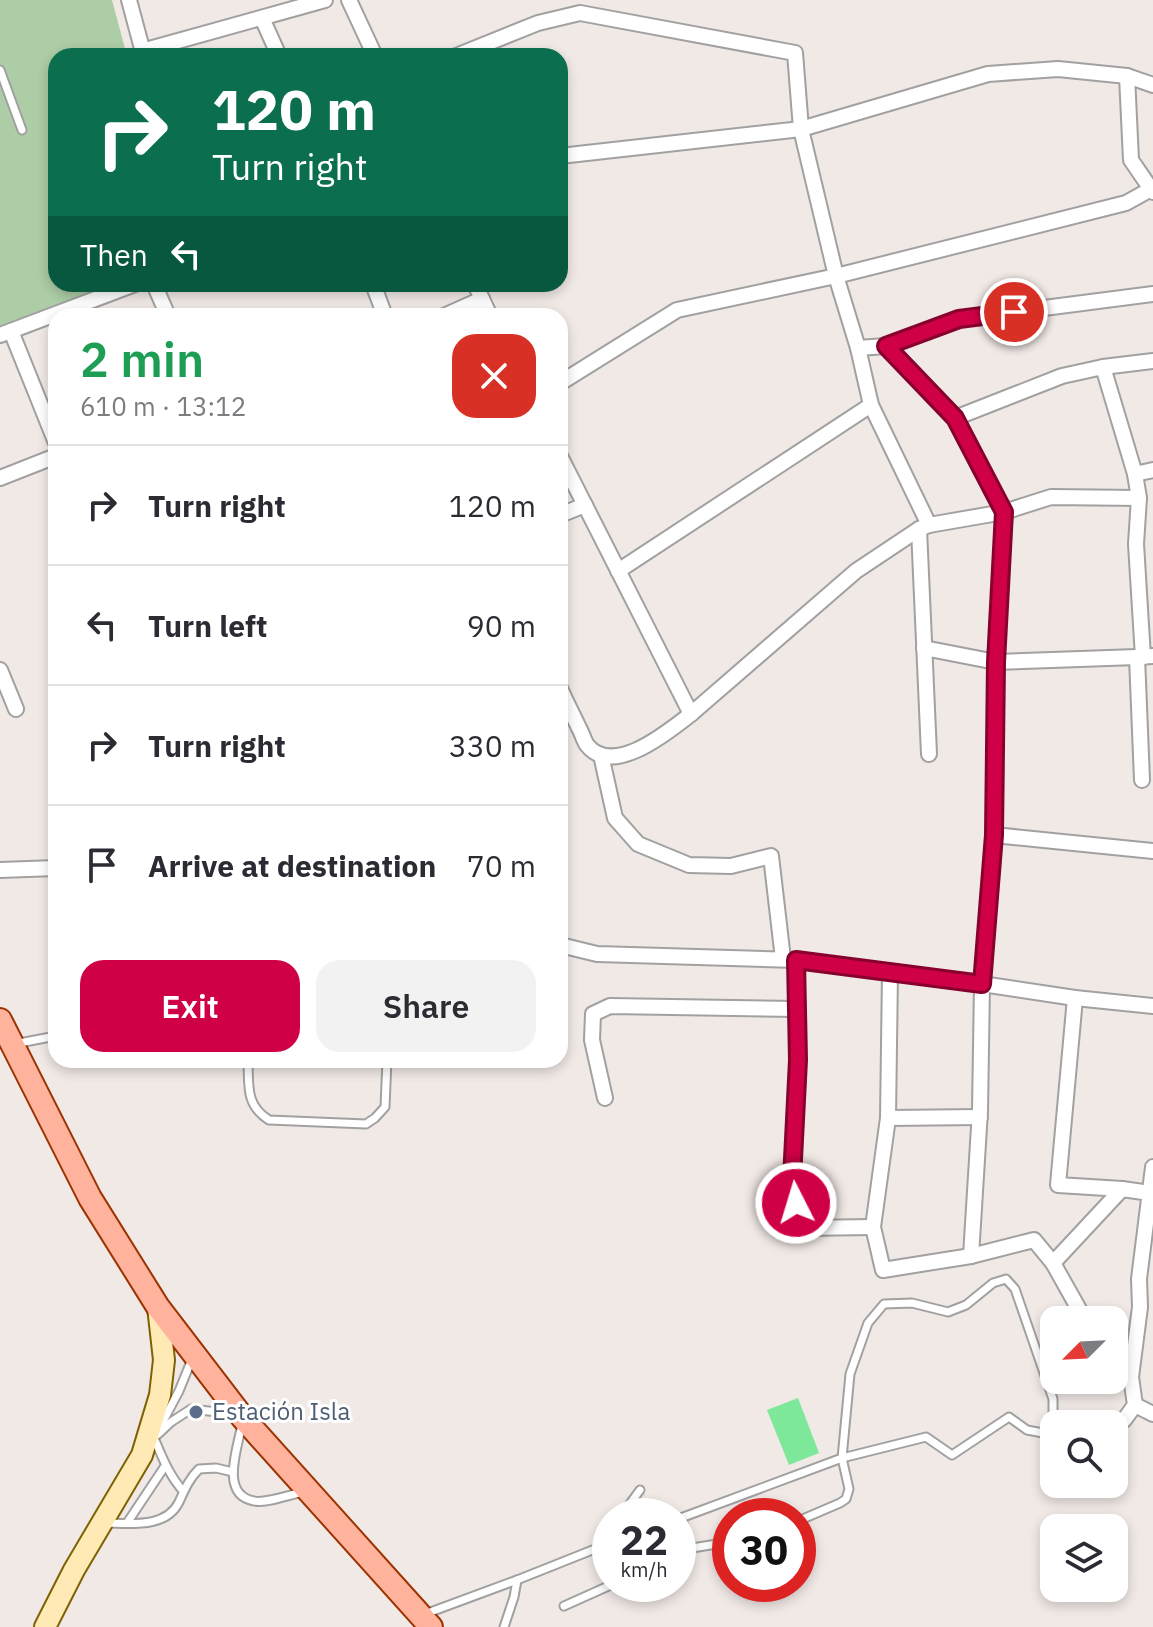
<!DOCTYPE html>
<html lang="en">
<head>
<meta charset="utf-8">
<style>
	:root { --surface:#fff; --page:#f2f2f3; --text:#2b2b33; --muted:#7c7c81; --line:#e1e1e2; --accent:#d00047 }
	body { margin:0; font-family:"IBM Plex Sans",sans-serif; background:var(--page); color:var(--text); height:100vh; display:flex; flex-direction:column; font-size:30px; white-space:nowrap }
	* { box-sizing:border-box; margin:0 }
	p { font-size:26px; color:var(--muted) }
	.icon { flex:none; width:44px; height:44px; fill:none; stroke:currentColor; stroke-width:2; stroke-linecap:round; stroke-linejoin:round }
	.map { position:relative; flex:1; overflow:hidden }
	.side { position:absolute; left:48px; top:308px; width:520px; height:760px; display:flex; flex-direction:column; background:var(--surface); border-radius:24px; box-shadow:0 4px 12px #0003 }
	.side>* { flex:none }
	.banner { position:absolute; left:48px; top:48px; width:520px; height:244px; border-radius:24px; box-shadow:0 4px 12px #0003; background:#0b6e4f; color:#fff; overflow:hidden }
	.needle { width:52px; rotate:246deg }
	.buttons { position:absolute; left:1040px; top:1306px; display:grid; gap:16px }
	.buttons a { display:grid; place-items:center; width:88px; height:88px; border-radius:16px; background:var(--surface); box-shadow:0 4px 12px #0003; font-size:40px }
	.speed { position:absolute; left:592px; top:1498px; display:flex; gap:16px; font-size:40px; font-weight:700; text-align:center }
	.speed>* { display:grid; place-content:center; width:104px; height:104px; border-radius:50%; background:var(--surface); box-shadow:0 4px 12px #0003; line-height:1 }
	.speed small { font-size:20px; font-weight:400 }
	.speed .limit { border:12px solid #d22; background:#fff; color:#111 }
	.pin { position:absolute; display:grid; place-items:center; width:68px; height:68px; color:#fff; margin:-34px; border:4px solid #fff; border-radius:50%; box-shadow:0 2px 8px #0007 }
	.me { position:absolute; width:88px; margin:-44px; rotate:355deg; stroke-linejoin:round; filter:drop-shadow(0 0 6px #0008) }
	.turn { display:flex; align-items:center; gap:28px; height:168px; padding:0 32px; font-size:36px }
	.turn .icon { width:104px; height:104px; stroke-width:2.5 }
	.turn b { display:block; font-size:56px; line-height:68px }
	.then { display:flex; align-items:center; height:76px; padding:0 32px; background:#0003; gap:16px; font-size:30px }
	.round { display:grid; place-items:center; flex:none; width:84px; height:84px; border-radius:24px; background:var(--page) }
	.overview { display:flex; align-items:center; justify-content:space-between; height:136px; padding:0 32px }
	h1 { font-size:48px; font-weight:600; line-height:60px; color:#1e9e55 }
	.button { display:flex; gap:16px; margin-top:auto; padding:16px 32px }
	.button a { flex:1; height:92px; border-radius:24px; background:var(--accent); color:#fff; font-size:32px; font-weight:600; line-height:92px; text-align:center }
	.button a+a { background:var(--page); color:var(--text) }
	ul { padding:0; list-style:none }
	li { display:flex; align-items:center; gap:24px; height:120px; padding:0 32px; border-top:2px solid var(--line) }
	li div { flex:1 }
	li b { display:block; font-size:30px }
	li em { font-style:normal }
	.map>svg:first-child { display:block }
	.cemetery { fill:#accda5 }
	.pitch { fill:#7de79a }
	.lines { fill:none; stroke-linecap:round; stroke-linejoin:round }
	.lane-casing { stroke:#a1a1a1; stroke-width:11 }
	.street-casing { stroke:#a1a1a1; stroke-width:18 }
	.secondary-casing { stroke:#7e6100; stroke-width:24 }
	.primary-casing { stroke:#9c3300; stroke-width:26 }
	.lane { stroke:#fff; stroke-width:7 }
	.street { stroke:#fff; stroke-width:14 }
	.secondary { stroke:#ffeab6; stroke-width:20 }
	.primary { stroke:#ffb39d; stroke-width:22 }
	.route-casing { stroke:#87002e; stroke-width:20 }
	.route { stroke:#d00047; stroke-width:14 }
	.service-dot { fill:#5c6f8a; stroke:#fff; stroke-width:3 }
	.labels { text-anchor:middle; stroke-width:6; stroke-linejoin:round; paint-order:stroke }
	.service-label { font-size:24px; fill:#4e5e75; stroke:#fff; text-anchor:start }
</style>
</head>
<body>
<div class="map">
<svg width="1153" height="1627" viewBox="0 0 1153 1627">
	<rect width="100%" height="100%" fill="#f1e9e6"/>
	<path class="cemetery" d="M0,0h112l15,56h-71v228h63l-119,42z"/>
	<path class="pitch" d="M798,1398l21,55 -30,12 -22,-55z"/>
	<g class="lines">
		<defs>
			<g id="lane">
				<path d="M0,70l22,60"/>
				<path d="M14,1044l42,-8"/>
				<path d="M248,1060c1,25 -3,45 21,60l97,4 9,-6 10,-11 2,-47"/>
				<path d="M192,1359l-13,32 -25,47 17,-16 20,-13 44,5"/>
				<path d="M242,1424c-4,23 -23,71 12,77 11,3 37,-7 50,-9"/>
				<path d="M154,1438c8,19 15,37 29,53"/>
				<path d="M621,1516l19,-26"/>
				<path d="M678,1519l164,-61 84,-21 26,18 57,-38 18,13 16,3 10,-10v-24l-38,-110 -9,-10 -13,4 -27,22 -18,7 -36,-9 -28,1 -16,19 -18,51 -8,84 7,31 -3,10 -6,4 -42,18"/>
				<path d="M104,1523c25,0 62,6 75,-21 6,-13 10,-23 20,-33l17,-1 17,4"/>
				<path d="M127,1523l38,-57"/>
				<path d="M610,1531v3"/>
				<path d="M692,1548l25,-4 13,5"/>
				<path d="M678,1554l14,-6 -11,-30"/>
				<path d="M564,1606l49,-22"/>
				<path d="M425,1614l92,-34 93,-37"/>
				<path d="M504,1627l10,-30 3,-17"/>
			</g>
			<g id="street">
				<path d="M129,0l15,56"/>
				<path d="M349,0l26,56"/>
				<path d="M262,18l17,38"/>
				<path d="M142,51l183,-51"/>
				<path d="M456,56l82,-33 42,-10 215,40 6,76 35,147 22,72 28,-2 69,72 49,94 -8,150 -2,173 -12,149 -2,127 -9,145"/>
				<path d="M1127,76l4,84 22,32"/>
				<path d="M560,156l241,-27 187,-55 70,-5 69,7 26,9"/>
				<path d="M154,284l14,32"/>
				<path d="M373,284l12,32"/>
				<path d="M475,284l15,32"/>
				<path d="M444,316l38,-17"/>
				<path d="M11,331l45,112"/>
				<path d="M0,335l135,-51"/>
				<path d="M886,346l73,-27 194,-25"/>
				<path d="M858,348l13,57 58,120"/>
				<path d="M1103,367l32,107 4,24 -3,46 7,113"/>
				<path d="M560,383l117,-73 159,-34 290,-73 25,-14"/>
				<path d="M955,418l107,-42 41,-9 50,-6"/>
				<path d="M560,456l131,258"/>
				<path d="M1135,474l18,-4"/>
				<path d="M0,478l56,-22"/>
				<path d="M560,515l25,-10"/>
				<path d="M919,529l10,225"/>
				<path d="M618,571l253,-166"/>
				<path d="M924,648l72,14 141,-5"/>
				<path d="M0,670l16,39"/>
				<path d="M560,688c6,14 13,27 19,40 3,5 5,13 8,17 26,33 82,-14 104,-31l165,-143 63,-42 10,-4 75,-13 47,-15 88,1"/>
				<path d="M601,755l14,63 23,26 51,21 42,1 40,-10 12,103"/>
				<path d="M1142,780l-5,-123 16,-1"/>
				<path d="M994,835l159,16"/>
				<path d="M0,870l56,-2"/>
				<path d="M560,945l37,9 199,6 186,24 93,14 78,8"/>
				<path d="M796,960l2,100 -6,119 9,49 72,-1"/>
				<path d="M890,973l-2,145 -15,109 10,43 88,-14 63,-16 19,23 69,-74 28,4"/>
				<path d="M1075,998l-17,187 64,4"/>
				<path d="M605,1098l-13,-58 1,-26 17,-8 187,3"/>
				<path d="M888,1118l92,-1"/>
				<path d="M1153,1167l-14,112 1,28 -9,70 4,28 18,9"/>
				<path d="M1053,1263l32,57"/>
				<path d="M1124,1420l11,-15"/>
			</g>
			<path id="secondary" d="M45,1627l29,-57 68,-115 18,-60 4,-35 -6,-53"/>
			<path id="primary" d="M0,1020l90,178 68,109 85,111 188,209"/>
		</defs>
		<use href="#lane" class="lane-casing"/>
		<use href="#street" class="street-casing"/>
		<use href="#secondary" class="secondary-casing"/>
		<use href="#primary" class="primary-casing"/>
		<use href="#lane" class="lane"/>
		<use href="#street" class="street"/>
		<use href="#secondary" class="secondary"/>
		<use href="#primary" class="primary"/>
	</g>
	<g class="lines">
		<defs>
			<path id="route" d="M796,1203l-4,-24 6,-119 -2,-100 186,24 12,-149 2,-173 8,-150 -49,-94 -69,-72 73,-27 55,-7"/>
		</defs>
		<use href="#route" class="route-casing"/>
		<use href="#route" class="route"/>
	</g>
	<circle class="service-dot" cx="196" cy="1412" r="8"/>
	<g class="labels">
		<g class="service-label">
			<text x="212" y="1420">Estación Isla</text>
		</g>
	</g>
</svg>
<div class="buttons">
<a><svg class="needle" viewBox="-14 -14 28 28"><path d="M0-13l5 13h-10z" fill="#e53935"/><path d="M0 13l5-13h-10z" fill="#7c7c81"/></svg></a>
<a><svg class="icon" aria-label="search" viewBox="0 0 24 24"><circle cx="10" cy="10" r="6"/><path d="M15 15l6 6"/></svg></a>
<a><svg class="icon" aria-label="layers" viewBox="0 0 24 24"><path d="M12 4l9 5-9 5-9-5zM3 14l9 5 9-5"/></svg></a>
</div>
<div class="speed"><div>22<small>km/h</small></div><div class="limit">30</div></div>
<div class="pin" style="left:1014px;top:312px;background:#d93025"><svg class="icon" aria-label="arrive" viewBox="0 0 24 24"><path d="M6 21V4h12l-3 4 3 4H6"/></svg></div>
<svg class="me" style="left:796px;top:1203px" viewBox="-20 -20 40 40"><circle r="17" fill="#d00047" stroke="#fff" stroke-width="3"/><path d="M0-11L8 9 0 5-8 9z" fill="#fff"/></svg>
<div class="banner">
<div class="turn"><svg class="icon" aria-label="right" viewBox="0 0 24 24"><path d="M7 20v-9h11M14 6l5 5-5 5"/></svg><div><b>120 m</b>Turn right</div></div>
<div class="then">Then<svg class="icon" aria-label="left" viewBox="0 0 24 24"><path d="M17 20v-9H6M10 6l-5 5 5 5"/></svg></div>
</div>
<section class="side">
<div class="overview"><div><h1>2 min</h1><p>610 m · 13:12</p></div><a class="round" style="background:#d93025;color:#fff"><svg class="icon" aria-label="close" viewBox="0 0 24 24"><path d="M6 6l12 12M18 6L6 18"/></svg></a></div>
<ul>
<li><svg class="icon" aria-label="right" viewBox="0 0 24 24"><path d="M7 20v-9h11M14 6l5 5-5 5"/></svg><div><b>Turn right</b></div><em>120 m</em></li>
<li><svg class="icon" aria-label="left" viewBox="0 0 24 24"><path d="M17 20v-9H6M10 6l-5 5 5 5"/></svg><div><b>Turn left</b></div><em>90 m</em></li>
<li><svg class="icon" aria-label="right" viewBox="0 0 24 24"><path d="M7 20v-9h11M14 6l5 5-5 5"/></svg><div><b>Turn right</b></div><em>330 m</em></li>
<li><svg class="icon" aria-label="arrive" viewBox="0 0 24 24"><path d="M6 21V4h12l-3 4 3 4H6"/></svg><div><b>Arrive at destination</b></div><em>70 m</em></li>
</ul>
<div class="button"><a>Exit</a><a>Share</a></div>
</section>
</div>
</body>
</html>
